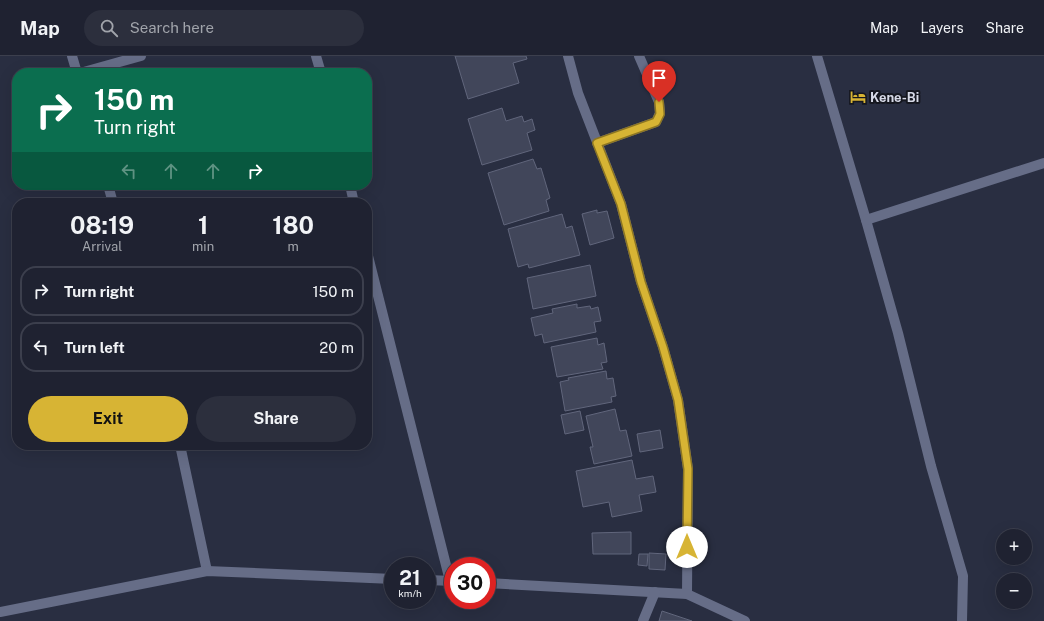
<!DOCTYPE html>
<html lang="en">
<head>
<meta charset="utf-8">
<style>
	:root { --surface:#1f2231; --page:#2c2f3d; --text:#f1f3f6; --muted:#a1a4ab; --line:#3c3f4d; --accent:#d7b434 }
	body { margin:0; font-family:"Public Sans",sans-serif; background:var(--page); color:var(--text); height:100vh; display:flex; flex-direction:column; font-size:15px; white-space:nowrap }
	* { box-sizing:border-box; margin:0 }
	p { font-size:13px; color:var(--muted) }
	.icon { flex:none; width:22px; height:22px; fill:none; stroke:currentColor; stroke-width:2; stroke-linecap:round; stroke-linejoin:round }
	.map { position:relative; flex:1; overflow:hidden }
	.sheet { position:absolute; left:12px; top:142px; width:360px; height:252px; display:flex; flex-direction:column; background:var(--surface); border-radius:16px; box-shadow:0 4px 16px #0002,0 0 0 1px var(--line) }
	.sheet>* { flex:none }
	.guide { position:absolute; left:12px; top:12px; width:360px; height:122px; border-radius:16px; box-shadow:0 4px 16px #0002,0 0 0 1px var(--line); background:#0b6e4f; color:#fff; overflow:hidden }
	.controls { position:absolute; left:996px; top:473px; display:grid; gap:8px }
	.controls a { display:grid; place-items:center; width:36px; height:36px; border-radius:50%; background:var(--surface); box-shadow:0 4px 16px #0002,0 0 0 1px var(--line); font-size:20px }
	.speed { position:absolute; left:384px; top:501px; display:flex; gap:8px; font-size:20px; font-weight:700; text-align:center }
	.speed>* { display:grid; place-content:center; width:52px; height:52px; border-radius:50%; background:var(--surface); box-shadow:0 4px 16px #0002,0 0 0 1px var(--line); line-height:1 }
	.speed small { font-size:10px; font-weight:400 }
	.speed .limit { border:6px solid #d22; background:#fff; color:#111 }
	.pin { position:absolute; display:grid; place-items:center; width:34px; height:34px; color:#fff; margin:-41px -17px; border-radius:50% 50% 50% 0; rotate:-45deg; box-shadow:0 0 4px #0007 }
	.pin .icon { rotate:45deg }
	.me { position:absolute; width:44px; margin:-22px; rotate:0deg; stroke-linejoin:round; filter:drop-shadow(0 0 3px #0008) }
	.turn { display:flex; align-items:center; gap:14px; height:84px; padding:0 16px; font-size:18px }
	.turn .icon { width:52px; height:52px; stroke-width:2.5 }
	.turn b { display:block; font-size:28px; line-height:34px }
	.lanes { display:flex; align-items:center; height:38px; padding:0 16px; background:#0003; justify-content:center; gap:20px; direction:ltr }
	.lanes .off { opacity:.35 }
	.eta { display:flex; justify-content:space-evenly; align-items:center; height:68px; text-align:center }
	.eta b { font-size:24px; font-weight:700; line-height:28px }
	.primary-button { display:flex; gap:8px; margin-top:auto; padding:8px 16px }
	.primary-button a { flex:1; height:46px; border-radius:24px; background:var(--accent); color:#111; font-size:16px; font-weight:700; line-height:46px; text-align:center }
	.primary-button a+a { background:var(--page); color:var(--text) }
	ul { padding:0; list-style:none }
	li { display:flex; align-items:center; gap:12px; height:50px; margin:0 8px 6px; padding:0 8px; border:2px solid var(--line); border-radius:16px }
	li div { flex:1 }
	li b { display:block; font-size:15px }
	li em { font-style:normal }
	header { display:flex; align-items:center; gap:24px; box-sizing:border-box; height:56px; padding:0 20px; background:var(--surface); border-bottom:1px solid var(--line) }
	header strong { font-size:19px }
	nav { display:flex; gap:22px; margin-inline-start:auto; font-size:14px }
	.search { width:280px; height:36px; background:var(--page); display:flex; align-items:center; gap:10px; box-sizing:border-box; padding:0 14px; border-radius:22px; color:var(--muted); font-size:15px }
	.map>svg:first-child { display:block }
	.building { fill:#41465a; stroke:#61667c }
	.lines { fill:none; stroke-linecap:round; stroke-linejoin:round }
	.minor { stroke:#666d87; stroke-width:10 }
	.route-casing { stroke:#8c7522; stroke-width:10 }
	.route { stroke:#d7b434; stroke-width:7 }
	.labels { text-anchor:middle; stroke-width:4; stroke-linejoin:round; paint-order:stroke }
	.poi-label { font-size:13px; font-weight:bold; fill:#d6d9e6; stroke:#15171f; text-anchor:start }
</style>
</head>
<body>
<header>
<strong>Map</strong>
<div class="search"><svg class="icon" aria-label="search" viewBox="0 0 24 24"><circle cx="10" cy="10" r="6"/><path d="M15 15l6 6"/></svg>Search here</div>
<nav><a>Map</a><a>Layers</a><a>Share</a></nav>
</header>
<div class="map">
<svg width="1044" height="565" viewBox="0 0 1044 565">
	<rect width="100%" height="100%" fill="#292e41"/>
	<g class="building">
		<path d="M455,0h71l1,3 -14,4 6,20 -51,16z"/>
		<path d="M502,52l4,13 16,-5 2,6 8,-3 3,11 -8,3 5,17 -50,15 -14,-46z"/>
		<path d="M533,103l4,10 4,-1 9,30 -4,2 3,11 -45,14 -16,-52z"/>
		<path d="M597,154v3l10,-2 7,27 -24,7 -8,-31z"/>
		<path d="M562,158l4,14 6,-2 8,29 -51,13 -1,-4 -10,3 -10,-38z"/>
		<path d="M590,209l6,31 -63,13 -6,-31z"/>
		<path d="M577,248v4l13,-2 1,3 7,-2 3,14 -7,1 2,10 -52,11 -2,-9 -7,2 -4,-18 22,-5 -1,-4z"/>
		<path d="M597,282l1,7 6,-2 3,19 -6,1 2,6 -46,8 -6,-30z"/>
		<path d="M606,315l1,8 6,-1 3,18 -5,1 1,5 -47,9 -5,-29 9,-2 -1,-2z"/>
		<path d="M615,353l5,22 6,-1 6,26 -38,8 -4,-17h3l-7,-31z"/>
		<path d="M580,355l4,19 -19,4 -4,-19z"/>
		<path d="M660,374l3,18 -23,4 -3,-18z"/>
		<path d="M632,404l4,19 17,-3 3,16 -17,3 3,16 -30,6 -3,-15 -26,5 -7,-36z"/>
		<path d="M631,476v22h-38l-1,-21z"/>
		<path d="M649,497l17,1 -1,16 -16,-1z"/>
		<path d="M639,498h9l-1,12 -9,-1z"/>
		<path d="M662,555l30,10h-33z"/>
	</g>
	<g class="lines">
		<g class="minor">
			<path d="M72,0l5,17"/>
			<path d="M316,0l5,17"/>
			<path d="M568,0l10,37 43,111 20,78 22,65 15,53 10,69 -1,125"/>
			<path d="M817,0l49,164 32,113 33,133 32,110 -1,45"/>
			<path d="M80,17l61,-17"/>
			<path d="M597,87l59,-21 4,-9 -1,-11 -20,-46"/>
			<path d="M108,129l5,18"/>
			<path d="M350,129l4,18"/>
			<path d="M866,164l178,-57"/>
			<path d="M367,196l83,329"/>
			<path d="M180,389l27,126"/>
			<path d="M427,524l26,1"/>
			<path d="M487,527l200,11 58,27"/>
			<path d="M0,556l207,-41 186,8"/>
			<path d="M643,565l12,-29"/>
		</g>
	</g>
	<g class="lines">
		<defs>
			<path id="route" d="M659,46l1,12 -4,8 -59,21 24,61 20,78 22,65 15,53 10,69 -1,78"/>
		</defs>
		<use href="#route" class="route-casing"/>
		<use href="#route" class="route"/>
	</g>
	<defs>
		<symbol id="hotel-bare" viewBox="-9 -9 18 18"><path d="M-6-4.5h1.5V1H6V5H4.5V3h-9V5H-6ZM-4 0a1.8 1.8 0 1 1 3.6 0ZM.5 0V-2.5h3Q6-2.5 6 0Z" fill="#d7b434" stroke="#15171f" stroke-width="2.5" paint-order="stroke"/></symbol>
	</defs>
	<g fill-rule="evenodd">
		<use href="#hotel-bare" x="847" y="30" width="22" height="22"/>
	</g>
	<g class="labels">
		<g class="poi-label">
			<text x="870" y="46">Kene-Bi</text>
		</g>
	</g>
</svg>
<div class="controls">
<a>+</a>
<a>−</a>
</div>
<div class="speed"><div>21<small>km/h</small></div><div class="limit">30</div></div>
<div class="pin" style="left:659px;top:46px;background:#d93025"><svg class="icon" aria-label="arrive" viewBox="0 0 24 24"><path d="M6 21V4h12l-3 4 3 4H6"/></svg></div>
<svg class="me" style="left:687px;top:491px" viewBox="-20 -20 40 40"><circle r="19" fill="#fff"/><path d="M0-13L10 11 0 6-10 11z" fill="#d7b434"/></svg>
<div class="guide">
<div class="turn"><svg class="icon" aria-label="right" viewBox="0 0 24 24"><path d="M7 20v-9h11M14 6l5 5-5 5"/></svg><div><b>150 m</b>Turn right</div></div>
<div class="lanes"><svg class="icon off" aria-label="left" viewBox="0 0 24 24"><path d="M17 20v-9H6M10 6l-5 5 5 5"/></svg><svg class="icon off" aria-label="ahead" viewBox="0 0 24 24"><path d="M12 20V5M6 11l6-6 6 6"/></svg><svg class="icon off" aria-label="ahead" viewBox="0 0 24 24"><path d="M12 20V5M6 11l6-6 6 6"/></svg><svg class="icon" aria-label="right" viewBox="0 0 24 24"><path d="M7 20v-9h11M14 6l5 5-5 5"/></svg></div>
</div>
<section class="sheet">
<div class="eta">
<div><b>08:19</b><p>Arrival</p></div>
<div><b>1</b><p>min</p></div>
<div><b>180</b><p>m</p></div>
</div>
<ul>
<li><svg class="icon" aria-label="right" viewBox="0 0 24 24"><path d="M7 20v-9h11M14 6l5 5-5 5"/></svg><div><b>Turn right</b></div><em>150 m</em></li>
<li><svg class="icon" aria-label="left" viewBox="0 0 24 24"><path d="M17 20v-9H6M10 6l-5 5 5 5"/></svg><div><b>Turn left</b></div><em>20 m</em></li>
</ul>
<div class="primary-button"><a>Exit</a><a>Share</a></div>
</section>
</div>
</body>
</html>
